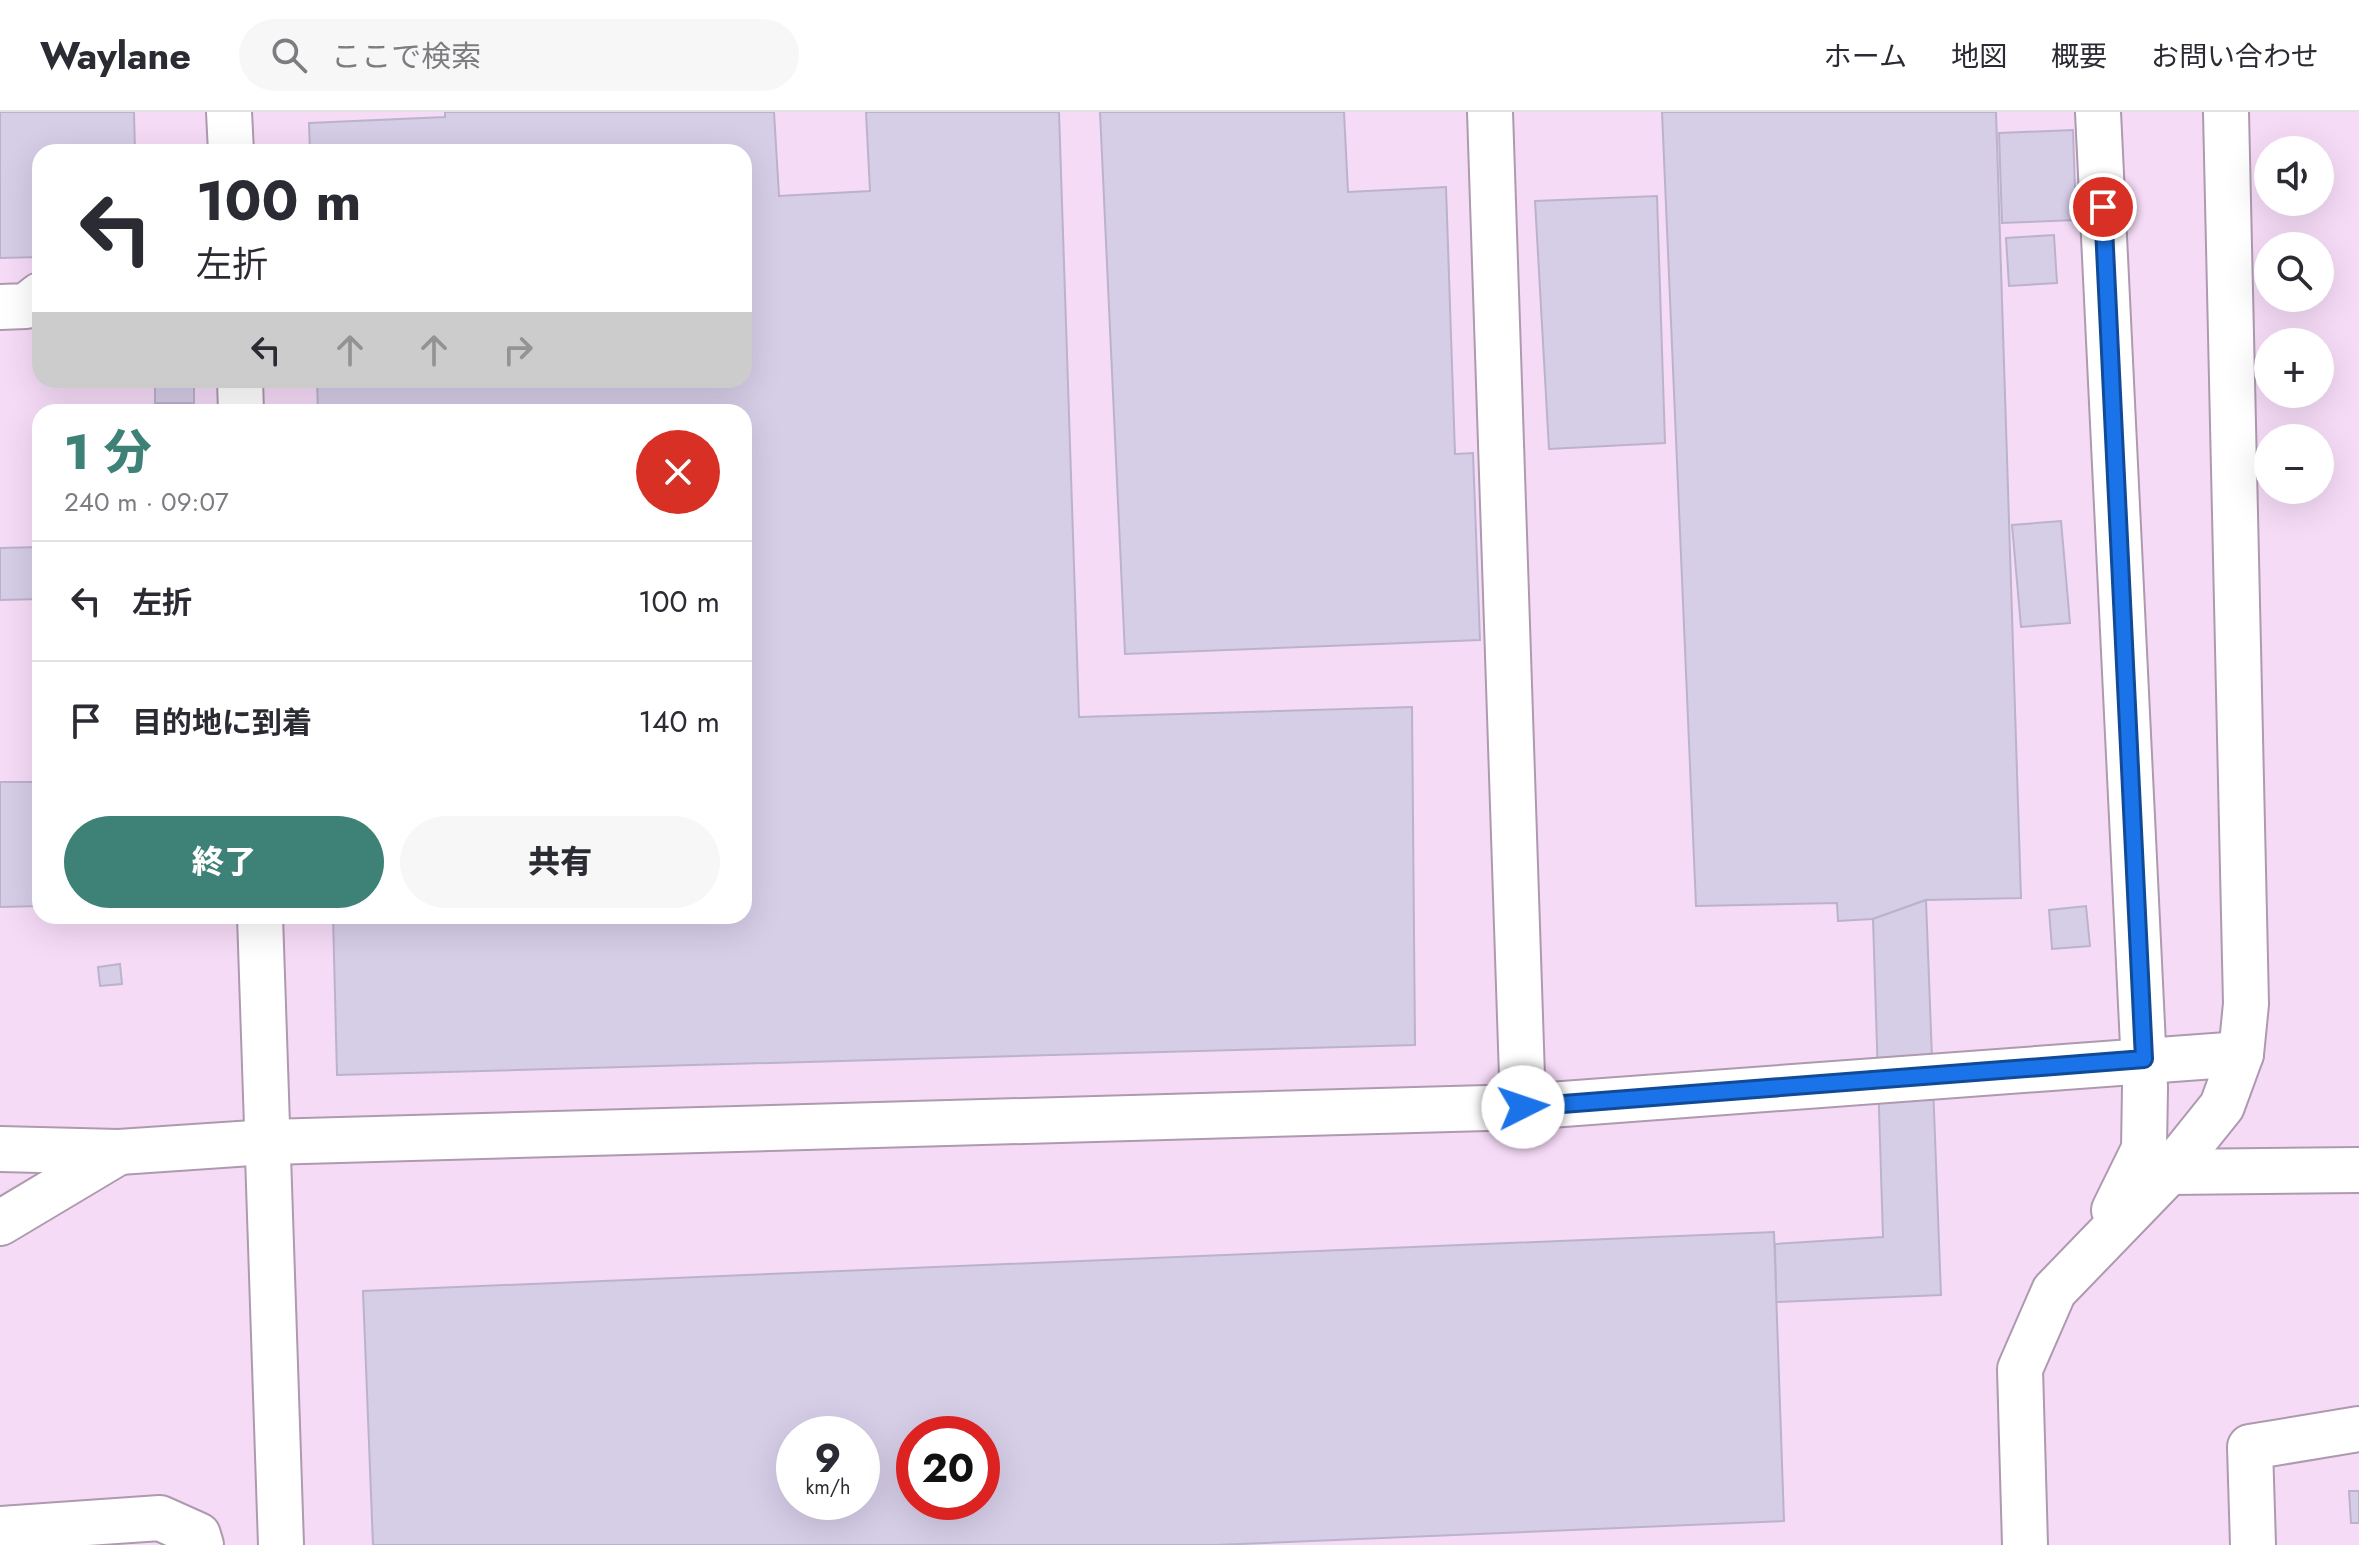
<!DOCTYPE html>
<html lang="ja">
<head>
<meta charset="utf-8">
<style>
	:root { --surface:#fff; --page:#f7f7f7; --text:#2b2b33; --muted:#7c7c81; --line:#e1e1e2; --accent:#3e8277 }
	body { margin:0; font-family:Jost,"Noto Sans JP",sans-serif; background:var(--page); color:var(--text); height:100vh; display:flex; flex-direction:column; font-size:30px; white-space:nowrap }
	* { box-sizing:border-box; margin:0 }
	p { font-size:26px; color:var(--muted) }
	.icon { flex:none; width:44px; height:44px; fill:none; stroke:currentColor; stroke-width:2; stroke-linecap:round; stroke-linejoin:round }
	.map { position:relative; flex:1; overflow:hidden }
	.side { position:absolute; left:32px; top:292px; width:720px; height:520px; display:flex; flex-direction:column; background:var(--surface); border-radius:24px; box-shadow:0 8px 32px #0002 }
	.side>* { flex:none }
	.banner { position:absolute; left:32px; top:32px; width:720px; height:244px; border-radius:24px; box-shadow:0 8px 32px #0002; background:#fff; color:var(--text); overflow:hidden }
	.controls { position:absolute; left:2254px; top:24px; display:grid; gap:16px }
	.controls a { display:grid; place-items:center; width:80px; height:80px; border-radius:50%; background:var(--surface); box-shadow:0 8px 32px #0002; font-size:40px }
	.speed { position:absolute; left:776px; top:1304px; display:flex; gap:16px; font-size:40px; font-weight:700; text-align:center }
	.speed>* { display:grid; place-content:center; width:104px; height:104px; border-radius:50%; background:var(--surface); box-shadow:0 8px 32px #0002; line-height:1 }
	.speed small { font-size:20px; font-weight:400 }
	.speed .limit { border:12px solid #d22; background:#fff; color:#111 }
	.pin { position:absolute; display:grid; place-items:center; width:68px; height:68px; color:#fff; margin:-34px; border:4px solid #fff; border-radius:50%; box-shadow:0 2px 8px #0007 }
	.me { position:absolute; width:88px; margin:-44px; rotate:86deg; stroke-linejoin:round; filter:drop-shadow(0 0 6px #0008) }
	.turn { display:flex; align-items:center; gap:28px; height:168px; padding:0 32px; font-size:36px }
	.turn .icon { width:104px; height:104px; stroke-width:2.5 }
	.turn b { display:block; font-size:56px; line-height:68px }
	.lanes { display:flex; align-items:center; height:76px; padding:0 32px; background:#0003; justify-content:center; gap:40px; direction:ltr }
	.lanes .off { opacity:.35 }
	.round { display:grid; place-items:center; flex:none; width:84px; height:84px; border-radius:42px; background:var(--page) }
	.head { display:flex; align-items:center; justify-content:space-between; height:136px; padding:0 32px }
	h1 { font-size:48px; font-weight:800; line-height:60px; color:var(--accent) }
	.primary-button { display:flex; gap:16px; margin-top:auto; padding:16px 32px }
	.primary-button a { flex:1; height:92px; border-radius:48px; background:var(--accent); color:#fff; font-size:32px; font-weight:800; line-height:92px; text-align:center }
	.primary-button a+a { background:var(--page); color:var(--text) }
	ul { padding:0; list-style:none }
	li { display:flex; align-items:center; gap:24px; height:120px; padding:0 32px; border-top:2px solid var(--line) }
	li div { flex:1 }
	li b { display:block; font-size:30px }
	li em { font-style:normal }
	header { display:flex; align-items:center; gap:48px; box-sizing:border-box; height:112px; padding:0 40px; background:var(--surface); border-bottom:2px solid var(--line) }
	header strong { font-size:38px }
	nav { display:flex; gap:44px; margin-inline-start:auto; font-size:28px }
	.search { width:560px; height:72px; background:var(--page); display:flex; align-items:center; gap:20px; box-sizing:border-box; padding:0 28px; border-radius:44px; color:var(--muted); font-size:30px }
	.map>svg:first-child { display:block }
	.built { fill:#f6dbf7; fill-rule:evenodd }
	.building { fill:#d6cde7; stroke:#bbb2cc; stroke-width:2; fill-rule:evenodd }
	.lines { fill:none; stroke-linecap:round; stroke-linejoin:round }
	.minor-casing { stroke:#ad9aaf; stroke-width:48 }
	.minor { stroke:#fff; stroke-width:44 }
	.route-casing { stroke:#114b97; stroke-width:20 }
	.route { stroke:#1a73e8; stroke-width:14 }
</style>
</head>
<body>
<header>
<strong>Waylane</strong>
<div class="search"><svg class="icon" aria-label="search" viewBox="0 0 24 24"><circle cx="10" cy="10" r="6"/><path d="M15 15l6 6"/></svg>ここで検索</div>
<nav><a>ホーム</a><a>地図</a><a>概要</a><a>お問い合わせ</a></nav>
</header>
<div class="map">
<svg width="2359" height="1433" viewBox="0 0 2359 1433">
	<rect width="100%" height="100%" fill="#fde9ff"/>
	<path class="built" d="M0,0h2359v1433h-2359zM2268,38h52v52h-52zM40,40h704v228h-704zM2268,134h52v52h-52zM2268,230h52v52h-52zM40,300h704v504h-704zM2268,326h52v52h-52zM794,1322h68v68h-68zM914,1322h68v68h-68z"/>
	<g class="building">
		<path d="M0,0h134l1,40h-95v105l-40,1z"/>
		<path d="M445,0h329l5,84 91,-5 -4,-79h193l20,605 333,-10 3,338 -1078,30 -4,-159h411v-504h-426l-1,-32h427v-228h-434l-1,-29 136,-6z"/>
		<path d="M1100,0h244l4,80 98,-5 9,267 18,-1 7,187 -355,14z"/>
		<path d="M1662,0h334l25,786 -95,2 -53,19 -35,2 -1,-18 -141,3z"/>
		<path d="M2073,18l3,90 -74,3 -3,-90z"/>
		<path d="M1657,84l8,247 -116,6 -14,-248z"/>
		<path d="M2054,123l3,48 -48,3 -3,-48z"/>
		<rect x="155" y="268" width="39" height="23"/>
		<path d="M2061,409l9,102 -49,4 -9,-102z"/>
		<path d="M40,435v52l-40,1v-52z"/>
		<path d="M0,670h40v124l-40,1z"/>
		<path d="M1926,788l15,395 -165,7 -1,-58 108,-7 -10,-318z"/>
		<path d="M2086,794l4,40 -38,3 -3,-39z"/>
		<path d="M120,852l2,20 -22,2 -2,-19z"/>
		<path d="M1774,1120l10,289 -568,24h-843l-10,-254zM794,1322h68v68h-68zM914,1322h68v68h-68z"/>
		<path d="M2349,1379h10v32h-8z"/>
	</g>
	<g class="lines">
		<defs>
			<g id="minor">
				<path d="M229,0l2,40"/>
				<path d="M1490,0l33,995"/>
				<path d="M2098,0l47,975 -1,62 -30,61"/>
				<path d="M0,195l26,-1 14,-11"/>
				<path d="M240,268l1,32"/>
				<path d="M260,804l21,629"/>
				<path d="M0,1037l119,3 149,-10 1255,-35 718,-53"/>
				<path d="M2169,1060l190,-2"/>
				<path d="M0,1111l119,-71"/>
				<path d="M0,1417l160,-11 38,17 3,10"/>
				<path d="M2025,1433l-5,-176 34,-78 115,-119 53,-66 19,-52 5,-50 -20,-892"/>
				<path d="M2253,1433l-3,-98 109,-18"/>
			</g>
		</defs>
		<use href="#minor" class="minor-casing"/>
		<use href="#minor" class="minor"/>
	</g>
	<g class="lines">
		<defs>
			<path id="route" d="M1523,995l621,-48 -41,-852"/>
		</defs>
		<use href="#route" class="route-casing"/>
		<use href="#route" class="route"/>
	</g>
</svg>
<div class="controls">
<a><svg class="icon" aria-label="sound" viewBox="0 0 24 24"><path d="M4 9h4l5-4v14l-5-4H4zM17 9q2 3 0 6"/></svg></a>
<a><svg class="icon" aria-label="search" viewBox="0 0 24 24"><circle cx="10" cy="10" r="6"/><path d="M15 15l6 6"/></svg></a>
<a>+</a>
<a>−</a>
</div>
<div class="speed"><div>9<small>km/h</small></div><div class="limit">20</div></div>
<div class="pin" style="left:2103px;top:95px;background:#d93025"><svg class="icon" aria-label="arrive" viewBox="0 0 24 24"><path d="M6 21V4h12l-3 4 3 4H6"/></svg></div>
<svg class="me" style="left:1523px;top:995px" viewBox="-20 -20 40 40"><circle r="19" fill="#fff"/><path d="M0-13L10 11 0 6-10 11z" fill="#1a73e8"/></svg>
<div class="banner">
<div class="turn"><svg class="icon" aria-label="left" viewBox="0 0 24 24"><path d="M17 20v-9H6M10 6l-5 5 5 5"/></svg><div><b>100 m</b>左折</div></div>
<div class="lanes"><svg class="icon" aria-label="left" viewBox="0 0 24 24"><path d="M17 20v-9H6M10 6l-5 5 5 5"/></svg><svg class="icon off" aria-label="ahead" viewBox="0 0 24 24"><path d="M12 20V5M6 11l6-6 6 6"/></svg><svg class="icon off" aria-label="ahead" viewBox="0 0 24 24"><path d="M12 20V5M6 11l6-6 6 6"/></svg><svg class="icon off" aria-label="right" viewBox="0 0 24 24"><path d="M7 20v-9h11M14 6l5 5-5 5"/></svg></div>
</div>
<section class="side">
<div class="head"><div><h1>1 分</h1><p>240 m · 09:07</p></div><a class="round" style="background:#d93025;color:#fff"><svg class="icon" aria-label="close" viewBox="0 0 24 24"><path d="M6 6l12 12M18 6L6 18"/></svg></a></div>
<ul>
<li><svg class="icon" aria-label="left" viewBox="0 0 24 24"><path d="M17 20v-9H6M10 6l-5 5 5 5"/></svg><div><b>左折</b></div><em>100 m</em></li>
<li><svg class="icon" aria-label="arrive" viewBox="0 0 24 24"><path d="M6 21V4h12l-3 4 3 4H6"/></svg><div><b>目的地に到着</b></div><em>140 m</em></li>
</ul>
<div class="primary-button"><a>終了</a><a>共有</a></div>
</section>
</div>
</body>
</html>
